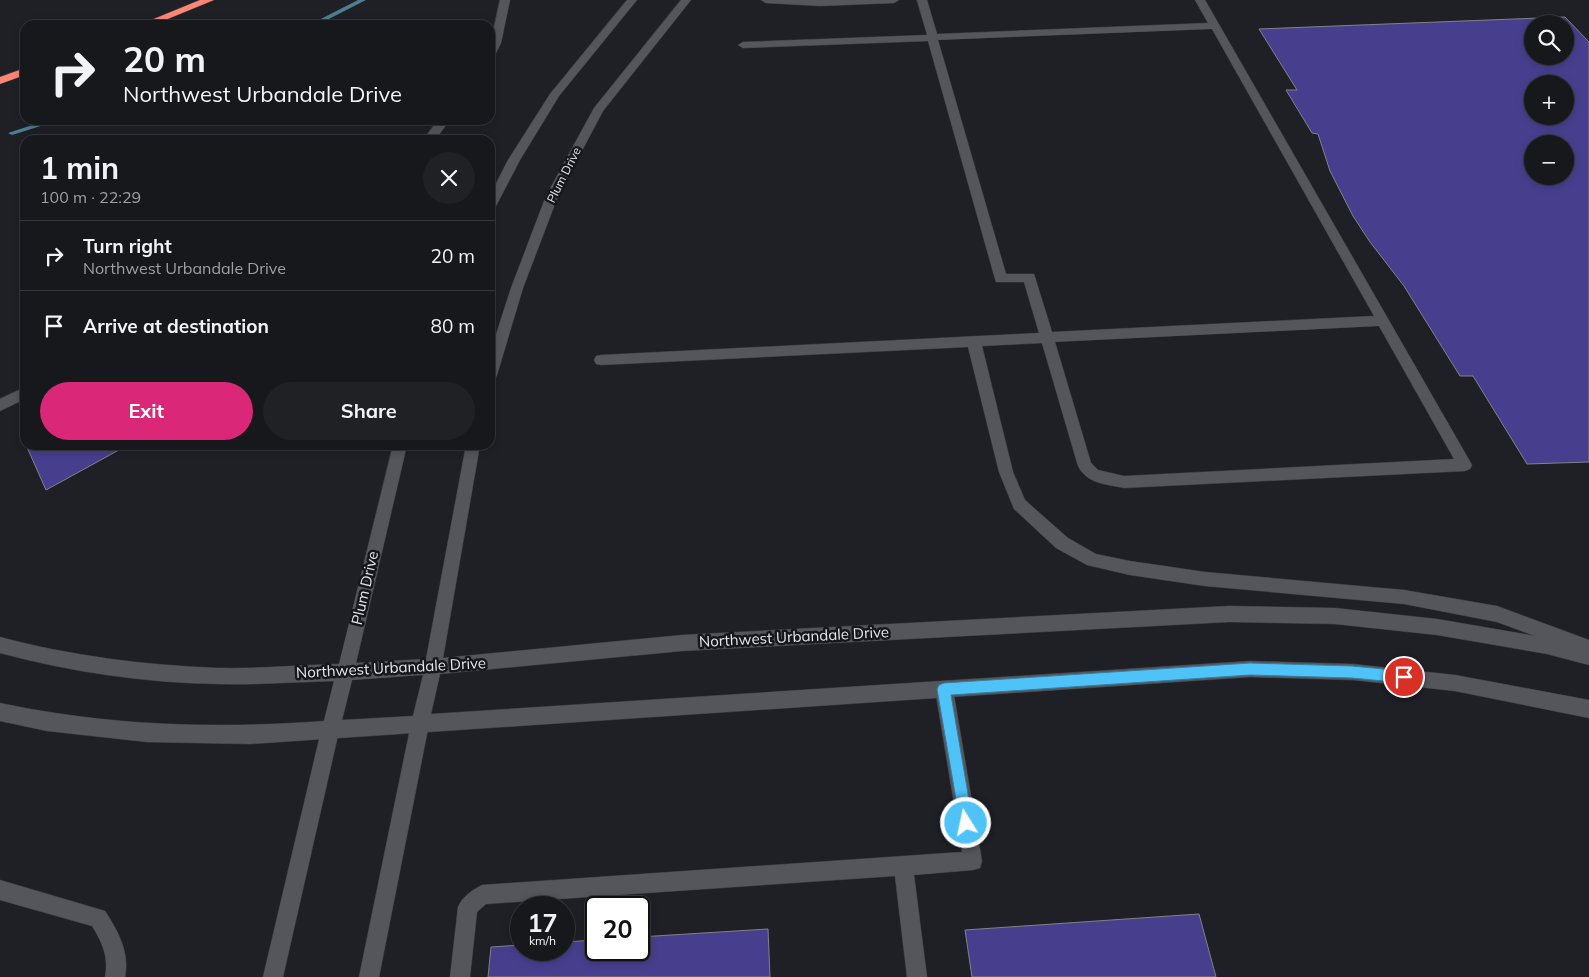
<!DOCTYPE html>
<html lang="en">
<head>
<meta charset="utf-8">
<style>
	:root { --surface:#17181c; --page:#202125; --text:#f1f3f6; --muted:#9ea0a3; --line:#36373b; --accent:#db2777 }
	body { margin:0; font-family:Mulish,sans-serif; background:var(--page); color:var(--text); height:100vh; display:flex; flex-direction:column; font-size:19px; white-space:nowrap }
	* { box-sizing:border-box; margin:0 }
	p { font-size:16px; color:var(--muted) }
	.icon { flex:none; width:28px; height:28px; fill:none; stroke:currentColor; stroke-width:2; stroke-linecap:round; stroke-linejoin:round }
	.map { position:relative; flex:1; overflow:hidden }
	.details { position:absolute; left:20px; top:135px; width:475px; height:315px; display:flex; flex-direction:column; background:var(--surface); border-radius:15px; box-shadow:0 2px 8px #0003,0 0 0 1px var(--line) }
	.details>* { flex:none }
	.banner { position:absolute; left:20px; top:20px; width:475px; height:105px; border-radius:15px; box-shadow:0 2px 8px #0003,0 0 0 1px var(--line); background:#17181c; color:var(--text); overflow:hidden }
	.fabs { position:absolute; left:1524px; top:15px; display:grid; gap:10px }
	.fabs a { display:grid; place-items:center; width:50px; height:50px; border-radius:50%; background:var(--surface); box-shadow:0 2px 8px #0003,0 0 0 1px var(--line); font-size:25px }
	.speed { position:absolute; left:510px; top:896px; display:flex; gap:10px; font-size:25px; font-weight:700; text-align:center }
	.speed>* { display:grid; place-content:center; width:65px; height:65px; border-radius:50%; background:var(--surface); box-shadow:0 2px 8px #0003,0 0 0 1px var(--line); line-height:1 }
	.speed small { font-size:12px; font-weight:400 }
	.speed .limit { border:2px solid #111; border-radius:8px; background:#fff; color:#111 }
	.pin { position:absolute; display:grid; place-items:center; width:42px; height:42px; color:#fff; margin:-21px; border:2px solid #fff; border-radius:50%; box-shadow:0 1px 5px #0007 }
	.me { position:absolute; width:55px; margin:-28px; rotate:350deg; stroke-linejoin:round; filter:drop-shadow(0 0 4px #0008) }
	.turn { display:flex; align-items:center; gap:18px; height:105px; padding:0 20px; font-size:22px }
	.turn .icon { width:65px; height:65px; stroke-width:2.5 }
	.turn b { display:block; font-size:35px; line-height:42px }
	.round { display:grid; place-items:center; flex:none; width:52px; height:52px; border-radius:26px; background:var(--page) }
	.summary { display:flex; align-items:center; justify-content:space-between; height:85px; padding:0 20px }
	h1 { font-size:30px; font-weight:700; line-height:38px }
	.cta { display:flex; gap:10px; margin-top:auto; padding:10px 20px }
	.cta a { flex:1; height:58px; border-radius:30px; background:var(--accent); color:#fff; font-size:20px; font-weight:700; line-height:58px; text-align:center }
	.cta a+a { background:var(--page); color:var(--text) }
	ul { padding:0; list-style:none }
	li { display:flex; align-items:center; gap:15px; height:70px; padding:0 20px; border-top:1px solid var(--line) }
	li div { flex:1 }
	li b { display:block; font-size:19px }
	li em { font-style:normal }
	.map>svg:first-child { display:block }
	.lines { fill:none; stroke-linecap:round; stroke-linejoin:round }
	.stream { fill:#4c7e90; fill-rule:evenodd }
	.building { fill:#473f8d; stroke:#818289; fill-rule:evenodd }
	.lane-casing { stroke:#393a3f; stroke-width:1 }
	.secondary-casing { stroke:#393a3f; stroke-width:1 }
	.highway-casing { stroke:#393a3f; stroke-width:1 }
	.lane { fill:#54565c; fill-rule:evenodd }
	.secondary { fill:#54565c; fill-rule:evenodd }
	.highway { fill:#fd8674; fill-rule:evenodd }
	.route { fill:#4fc3f7; stroke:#337fa1 }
	.labels { text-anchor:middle; stroke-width:5; stroke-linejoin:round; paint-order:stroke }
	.far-street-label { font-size:12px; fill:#e5e6ea; stroke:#16171c }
	.street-label { font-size:15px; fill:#e5e6ea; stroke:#16171c }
</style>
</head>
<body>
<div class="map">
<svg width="1589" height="977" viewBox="0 0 1589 977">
	<rect width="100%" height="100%" fill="#1f2026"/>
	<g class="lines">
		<g class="stream">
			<path d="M358,0h8l-49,25h-8z"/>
			<path d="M48,120h12l-48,15 -4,-2z"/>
		</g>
	</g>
	<g class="building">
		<path d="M1565,17l24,25v420l-62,2 -54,-88h-13l-56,-90 -34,-44 -17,-26 -23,-45 -12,-37 -6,-1 -26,-43h11l-38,-61zM1532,24h33v32h-33zM1532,84h33v32h-33zM1532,144h33v32h-33z"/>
		<path d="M26,445h102l-82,45z"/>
		<path d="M1199,914l17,63h-244l-7,-47z"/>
		<path d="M768,929l2,48h-282l3,-30 30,-2v5h43v-8l32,-2v10h43v-13z"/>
	</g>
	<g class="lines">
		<defs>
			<g id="lane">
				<path d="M500,0h10l-9,43 -7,14 -4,1v-13z"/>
				<path d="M761,0h138l-5,3 -74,3 -54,-3z"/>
				<path d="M917,0h10l10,34 271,-11 -13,-23h10l267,465 -2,4 -5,2 -341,17c-18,-4 -37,-4 -46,-22l-36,-123 -60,3 31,126 12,28 43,38 28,16 34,7 75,11 199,18 93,16 92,34v16l-92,-34 -93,-18 -199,-18 -75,-11 -43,-10 -31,-17 -42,-39 -15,-37 -31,-125 -367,18 -5,-1 -2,-4 2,-4 5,-1 438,-22 -15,-51h-28l-1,-3 -67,-238 -185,7 -5,-3 5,-3 184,-7zM1212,29l162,287 -322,16 -18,-58h-28l-68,-234zM1379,326l75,133 -330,17 -26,-6 -7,-7 -36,-121z"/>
				<path d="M438,120h12l-15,20h-12z"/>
				<path d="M25,387v12l-25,12v-12z"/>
				<path d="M944,681l6,2 3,6 29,172 -2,7 -7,2 -59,5 13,102h-20l-12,-101 -409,28 -9,8 -7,65h-20l8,-70c4,-10 14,-17 24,-22l480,-33 -27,-163 3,-6z"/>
				<path d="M420,715l6,3 3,6 -50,253h-20l52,-253 3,-6z"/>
				<path d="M330,722l6,3 3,6 -56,246h-20l58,-246 3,-6z"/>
				<path d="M0,880l105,31c13,20 25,42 20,66h-20c4,-20 -3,-35 -13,-51l-92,-26z"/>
			</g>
			<g id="secondary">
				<path d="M627,0h10l-78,96 -39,64 -24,46 -6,4v-15l18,-35 42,-66z"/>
				<path d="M681,0h10l-88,111 -45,85 -35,92 -26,87 -2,4 -5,1v-27l21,-65 35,-92 48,-88z"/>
				<path d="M393,445h14l-51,218 70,-4 40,-214h14l-37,213 239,-23 547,-29 106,2 102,11 110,19 42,11v16l-42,-11 -110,-19 -102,-11 -106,-2 -547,29 -242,23 -9,40 819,-53 103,3 102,11 134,25v18l-134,-27 -102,-11 -103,-3 -1000,67 -103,-2 -100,-11 -47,-10v-18c109,23 213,26 324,18l10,-40c-38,1 -76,4 -114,3 -74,-1 -149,-12 -220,-31v-16c71,19 144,28 217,31 40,1 81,-3 122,-4zM423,675l-10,41 -71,4 10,-40z"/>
			</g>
			<g id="highway">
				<path d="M200,0h14l-61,25h-14z"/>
				<path d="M25,68v7l-25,9v-7z"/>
			</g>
		</defs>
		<use href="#lane" class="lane-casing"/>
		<use href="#secondary" class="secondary-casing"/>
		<use href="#highway" class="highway-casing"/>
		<use href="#lane" class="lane"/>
		<use href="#secondary" class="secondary"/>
		<use href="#highway" class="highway"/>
	</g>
	<path class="route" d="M1250,663l102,3 52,5 4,2 2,4 -2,5 -4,1 -52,-5 -102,-3 -299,20 22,128 -2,5 -5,2 -5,-2 -24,-139 2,-4 5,-2z"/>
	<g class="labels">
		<g class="far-street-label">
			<text transform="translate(564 175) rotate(-63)" y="4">Plum Drive</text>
		</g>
		<g class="street-label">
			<text transform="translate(365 588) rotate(-77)" y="5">Plum Drive</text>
			<text transform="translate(794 637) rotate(-3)" y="5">Northwest Urbandale Drive</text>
			<text transform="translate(391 668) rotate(-3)" y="5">Northwest Urbandale Drive</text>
		</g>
	</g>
</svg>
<div class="fabs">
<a><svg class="icon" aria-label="search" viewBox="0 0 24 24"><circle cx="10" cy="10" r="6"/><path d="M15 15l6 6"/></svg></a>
<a>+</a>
<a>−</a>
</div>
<div class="speed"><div>17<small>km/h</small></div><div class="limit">20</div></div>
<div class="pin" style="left:1404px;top:677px;background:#d93025"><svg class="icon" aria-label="arrive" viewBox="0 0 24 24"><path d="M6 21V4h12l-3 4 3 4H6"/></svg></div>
<svg class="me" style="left:966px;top:823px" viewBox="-20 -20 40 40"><circle r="17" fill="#4fc3f7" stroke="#fff" stroke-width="3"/><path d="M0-11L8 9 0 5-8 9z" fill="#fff"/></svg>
<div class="banner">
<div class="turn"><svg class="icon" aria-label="right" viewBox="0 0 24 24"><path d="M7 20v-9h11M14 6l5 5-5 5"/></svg><div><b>20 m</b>Northwest Urbandale Drive</div></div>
</div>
<section class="details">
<div class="summary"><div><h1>1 min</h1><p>100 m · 22:29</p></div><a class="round"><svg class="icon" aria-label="close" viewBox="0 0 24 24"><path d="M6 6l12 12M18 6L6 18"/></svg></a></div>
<ul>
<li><svg class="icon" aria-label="right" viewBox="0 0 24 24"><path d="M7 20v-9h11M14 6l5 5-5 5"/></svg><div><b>Turn right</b><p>Northwest Urbandale Drive</p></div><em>20 m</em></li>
<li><svg class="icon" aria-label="arrive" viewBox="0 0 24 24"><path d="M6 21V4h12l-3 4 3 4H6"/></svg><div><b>Arrive at destination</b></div><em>80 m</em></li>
</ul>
<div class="cta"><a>Exit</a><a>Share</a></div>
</section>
</div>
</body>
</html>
